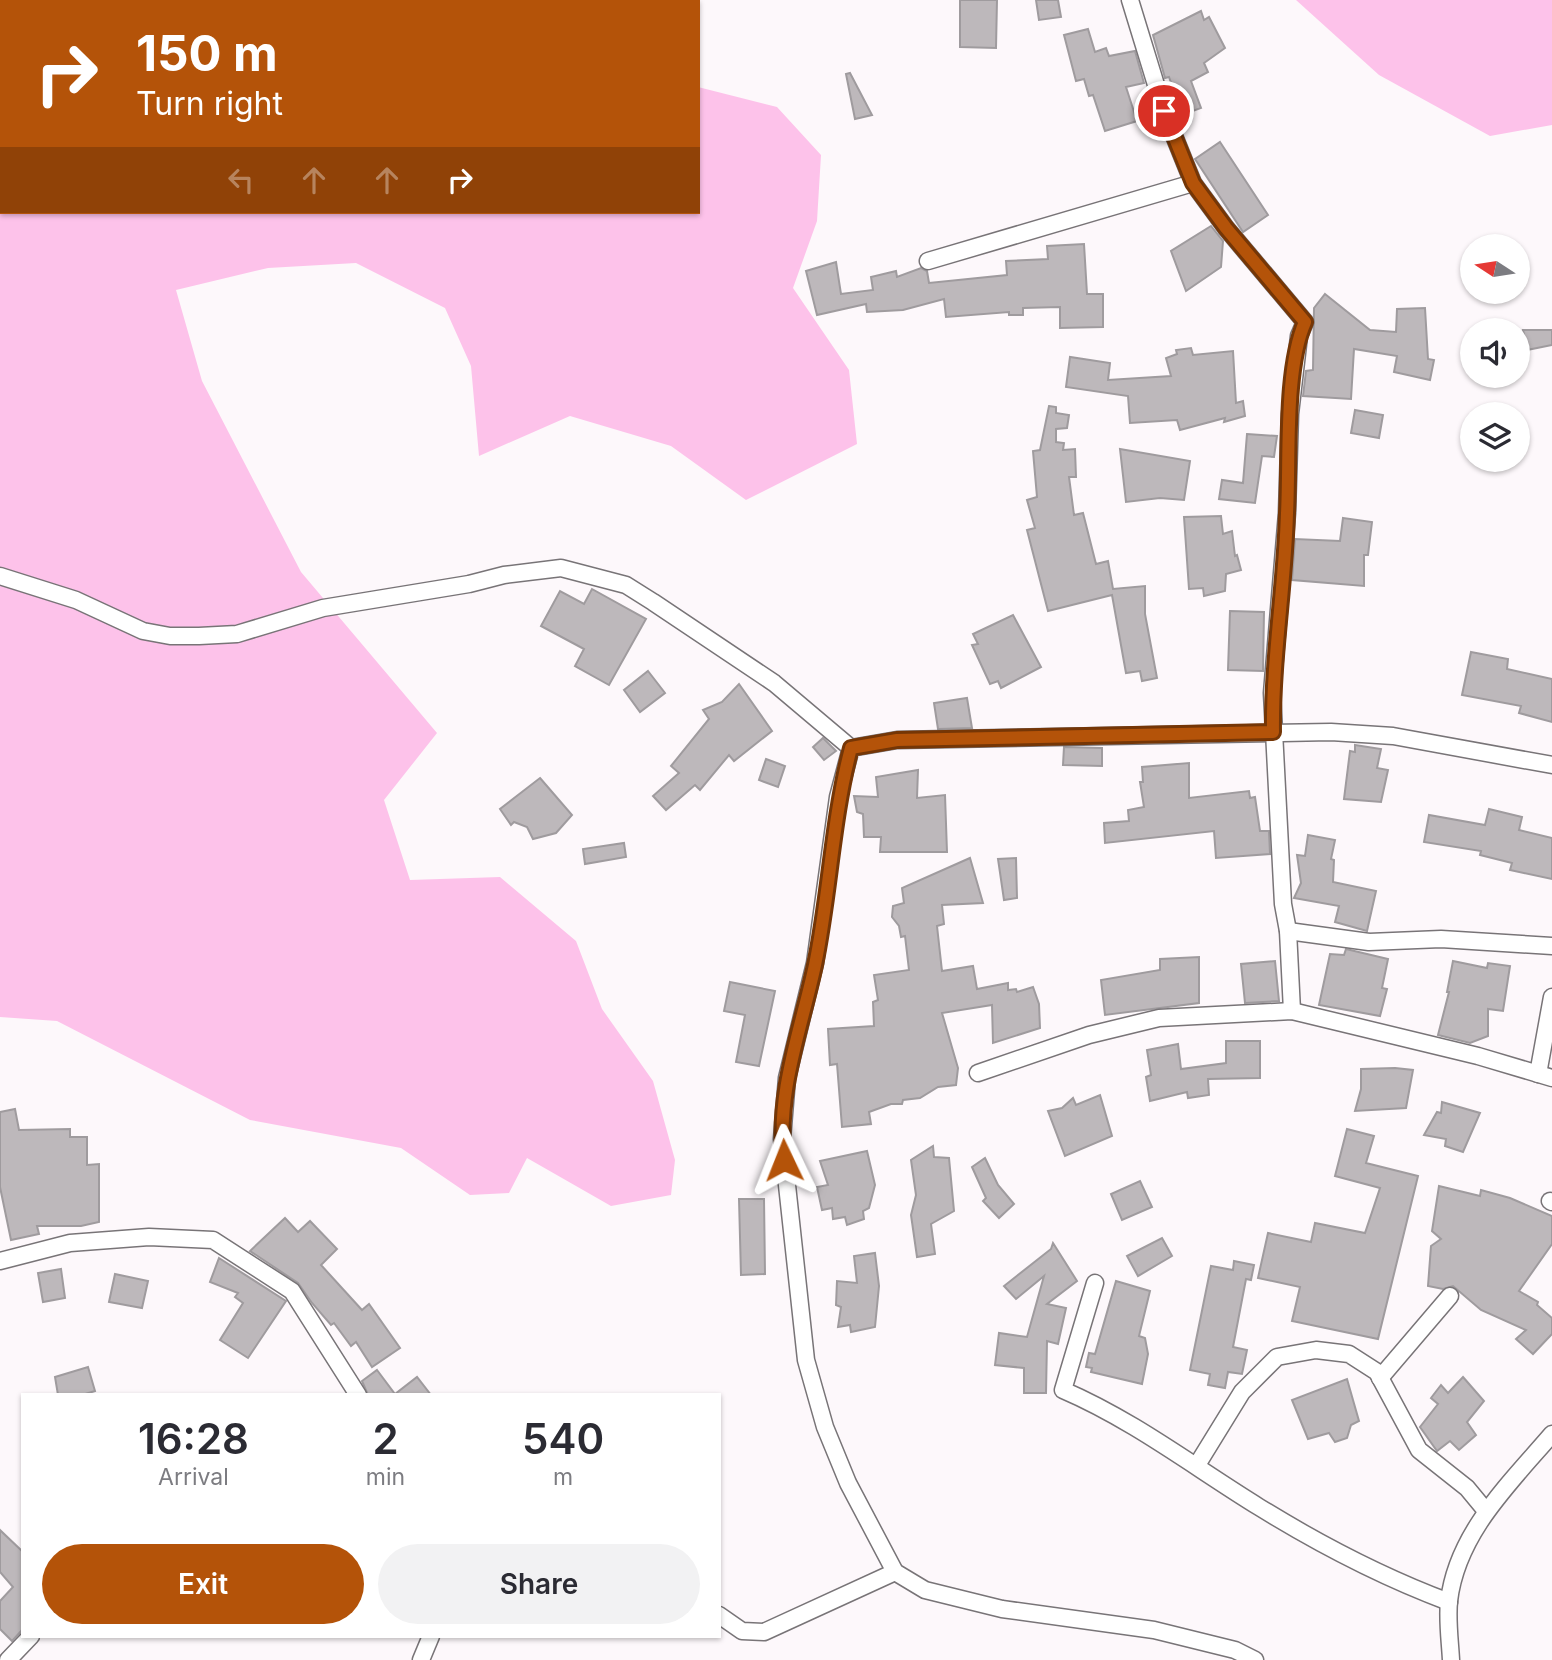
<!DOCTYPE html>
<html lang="en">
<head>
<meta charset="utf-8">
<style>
	:root { --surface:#fff; --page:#f2f2f3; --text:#2b2b33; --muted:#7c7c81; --accent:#b45309 }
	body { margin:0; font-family:Inter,sans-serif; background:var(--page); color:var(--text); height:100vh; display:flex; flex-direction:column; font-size:26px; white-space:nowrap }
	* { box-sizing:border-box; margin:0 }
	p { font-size:23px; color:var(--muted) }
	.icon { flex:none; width:38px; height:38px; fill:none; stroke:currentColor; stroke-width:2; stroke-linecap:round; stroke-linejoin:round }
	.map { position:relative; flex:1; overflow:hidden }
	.details { position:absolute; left:21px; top:1393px; width:700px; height:245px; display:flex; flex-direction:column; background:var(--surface); border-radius:0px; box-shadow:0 2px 5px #0004 }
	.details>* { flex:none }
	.top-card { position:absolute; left:0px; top:0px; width:700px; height:214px; box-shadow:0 2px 5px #0004; background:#b45309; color:#fff; overflow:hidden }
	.needle { width:46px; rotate:282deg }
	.tools { position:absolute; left:1460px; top:234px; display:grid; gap:14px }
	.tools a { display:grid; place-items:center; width:70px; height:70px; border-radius:50%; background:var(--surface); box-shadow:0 2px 5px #0004; font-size:35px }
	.pin { position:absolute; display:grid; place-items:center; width:60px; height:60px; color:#fff; margin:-30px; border:4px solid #fff; border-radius:50%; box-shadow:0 2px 7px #0007 }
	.me { position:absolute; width:77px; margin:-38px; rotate:358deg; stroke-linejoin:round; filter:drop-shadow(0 0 5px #0008) }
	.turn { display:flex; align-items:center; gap:24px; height:147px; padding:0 21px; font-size:32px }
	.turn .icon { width:91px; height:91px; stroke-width:2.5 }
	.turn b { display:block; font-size:49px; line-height:60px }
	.lanes { display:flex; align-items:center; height:66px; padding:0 21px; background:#0003; justify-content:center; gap:35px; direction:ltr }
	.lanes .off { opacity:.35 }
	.eta { display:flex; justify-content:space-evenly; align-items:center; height:119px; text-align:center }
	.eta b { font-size:42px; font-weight:600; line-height:49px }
	.button { display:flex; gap:14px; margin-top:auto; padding:14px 21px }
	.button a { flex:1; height:80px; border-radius:42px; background:var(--accent); color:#fff; font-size:28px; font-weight:600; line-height:80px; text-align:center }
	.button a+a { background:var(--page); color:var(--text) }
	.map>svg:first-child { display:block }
	.green { fill:#fdc2ea }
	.building { fill:#bdb8bb; stroke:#9f9b9e; stroke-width:2 }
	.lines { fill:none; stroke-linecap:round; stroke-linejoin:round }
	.street-casing { stroke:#787477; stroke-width:19 }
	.street { stroke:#fff; stroke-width:16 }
	.route-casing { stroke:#753606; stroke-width:18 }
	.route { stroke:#b45309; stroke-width:12 }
</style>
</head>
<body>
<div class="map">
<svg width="1552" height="1660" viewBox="0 0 1552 1660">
	<rect width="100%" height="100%" fill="#fdf8fb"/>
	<g class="green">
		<path d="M0,0l292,2h-290v210h696v-125l79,20 44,48 -4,66 -24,67 56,82 8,74 -111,56 -75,-54 -101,-30 -91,40 -8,-90 -26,-58 -89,-45 -88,5 -92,22 26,91 99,191 136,161 -53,67 26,80 90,-3 76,64 26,68 51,72 22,79 -4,35 -60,11 -84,-48 -18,35 -39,2 -69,-47 -151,-28 -193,-99 -57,-4z"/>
		<path d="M1296,0h256v125l-62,11 -111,-61z"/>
	</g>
	<g class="building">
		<path d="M960,0h37l-1,48 -36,-1z"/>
		<path d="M1036,0h22l3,17 -22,3z"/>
		<path d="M1201,11l3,9 5,-3 16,31 -21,15 4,9 -17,9 10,27 -19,7 -13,-38 -4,1 -12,-43z"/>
		<path d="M1088,29l7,23 11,-4 3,8 26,-5 9,32 -18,4 11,34 -32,10 -12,-36 -4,1 -5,-17 -8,2 -12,-46z"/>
		<path d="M850,73l22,42 -17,4 -9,-45z"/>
		<path d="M1220,142l48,73 -25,17 -48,-73z"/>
		<path d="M1211,226l12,15 -2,26 -35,24 -15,-40z"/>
		<path d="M1084,244l3,50h16v33l-43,1v-21l-37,1v7h-14v-3l-63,5 -2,-18 -41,11 -36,2 -1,-8 -49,11 -11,-44 30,-9 5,32 32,-4 -2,-13 25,-6 1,6 24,-9 6,3 2,12 78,-8 -1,-14 42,-2 -1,-13z"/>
		<path d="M1325,294l45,36 26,2 1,-23 28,-1 3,51 6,1 -4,20 -36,-8 3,-16 -43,-7 -3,50 -48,-3 3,-25 7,-1 1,-62z"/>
		<path d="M1523,330h29v15l-25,5z"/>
		<path d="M1191,348l2,7 40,-4 3,52 7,-2 2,15 -21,6 1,-4 -45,12 -3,-10 -47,3 -2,-27 -62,-9 4,-30 40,6 -2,17 63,-4 -5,-18 11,-4 -1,-4z"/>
		<path d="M1049,406l7,1v6l13,2 -2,13 -11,1v13l8,1 -1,7 12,-1 1,28h-7l5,38 9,-2 13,51 12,-3 5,28 32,-3v28l12,64 -15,3 -2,-10 -14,2 -14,-78 -64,16 -21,-81 8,-2 -8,-28 10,-3 -4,-46 7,-1z"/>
		<path d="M1355,410l28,5 -4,23 -28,-5z"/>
		<path d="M1247,434l30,2 -3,21 -12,-1 -7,47 -36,-4 3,-19 21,3z"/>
		<path d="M1120,449l70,12 -6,39 -24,-2 -34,4z"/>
		<path d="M1221,516l2,18 9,-3 3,25 2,-1 4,15 -15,4 -1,17 -21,5 -1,-8 -14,1 -5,-72z"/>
		<path d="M1343,518l29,4 -4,33h-4v31l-72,-6 3,-41 45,2z"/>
		<path d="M592,589l54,30 -37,66 -34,-19 9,-17 -43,-23 19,-35 24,13z"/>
		<path d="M1230,611l34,1 -1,59 -35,-1z"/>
		<path d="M1013,615l28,52 -40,21 -3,-7 -8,3 -18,-39 6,-1 -5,-10z"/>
		<path d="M1471,652l37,7 -1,10 45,10v43l-33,-9 2,-7 -59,-11z"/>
		<path d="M648,671l17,22 -25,19 -16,-22z"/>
		<path d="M739,684l33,47 -38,30 -5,-6 -29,35 -5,-5 -29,25 -13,-14 26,-23 -8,-7 38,-47 -6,-9 19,-8z"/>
		<path d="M967,698l5,30 -34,1 -4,-26z"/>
		<path d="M823,738l13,13 -12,9 -11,-13z"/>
		<path d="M1355,745l26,4 -4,19 11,2 -7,32 -37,-3 6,-48 5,1z"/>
		<path d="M1064,747l38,1v18l-39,-1z"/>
		<path d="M766,759l19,7 -7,21 -19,-7z"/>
		<path d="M1189,763v35l60,-7 1,7 5,-1 5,34h9l1,23 -54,4 -2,-27 -109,12 -1,-20 25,-2 -1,-11 16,-3 -4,-25h3l-1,-15z"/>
		<path d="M918,770l-1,28 28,-3 2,57h-67l1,-15h-17l-1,-23 -6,-2 -3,-16 24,1 -2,-20z"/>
		<path d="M540,778l32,37 -16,18 -23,6 -6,-12 -13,-5 -3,3 -11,-16z"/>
		<path d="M1489,809l33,8 -3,13 33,8v41l-42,-9 2,-7 -32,-8 1,-4 -57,-9 5,-27 56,10z"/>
		<path d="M1308,835l27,5 -4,19 3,1 -1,22 43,9 -9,40 -32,-9 4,-16 -45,-8 7,-15 -4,-28 8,1z"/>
		<path d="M624,843l2,14 -41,7 -2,-15z"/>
		<path d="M970,858l13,45 -41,2 2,19 -7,2 5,45 31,-5 4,23 31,-6v7l8,-1 1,3 16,-5 6,17 1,24 -47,15 -1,-38 -50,8 16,55 -2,17 -18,2 -18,11 -17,2 -1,4h-11l-22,8 2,12 -29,3 -5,-63 -7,1 -2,-36 46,-3 -1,-24 5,-2 -4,-25 35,-5 -4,-34 -4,1 -2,-11 -7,-9 1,-11 11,-3 -2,-15z"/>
		<path d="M1016,858l1,40 -13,2 -6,-41z"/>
		<path d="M1346,949l42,10 -6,29 5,1 -7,27 -61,-11 11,-51 14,1z"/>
		<path d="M1199,957v46l-94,12 -4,-35 59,-10v-11z"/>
		<path d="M1275,961l4,40 -34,2 -4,-39z"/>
		<path d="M1453,961l34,7 1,-5 22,3 -7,45 -15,-2v27l-18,7 -32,-8 11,-43h-2z"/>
		<path d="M730,982l45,9 -16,75 -23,-4 9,-47 -21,-4z"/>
		<path d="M1226,1041h34v37l-52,1 1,16 -21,3 -1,-6 -37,9 -4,-24 5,-2 -4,-25 31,-6 3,25 45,-6z"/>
		<path d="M1395,1068l18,2 -7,38 -51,3 6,-22v-20z"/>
		<path d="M1100,1095l12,41 -47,20 -17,-45 14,-3 11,-10 3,7z"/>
		<path d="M1442,1102l38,11 -17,39 -18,-6 1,-7 -22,-4 13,-23 4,1z"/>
		<path d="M15,1109l4,21 51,-1v8h17v28l12,-1v58l-18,4h-44l2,8 -28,6 -11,-53v-75z"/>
		<path d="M1347,1129l27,7 -8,27 52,13 -40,163 -86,-18 8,-34 -42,-9 10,-45 43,9 4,-19 50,10 15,-45 -45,-12z"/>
		<path d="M933,1146l1,11 15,1 5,53 -23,13 4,30 -18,3 -6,-42 5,-20 -5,-35z"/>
		<path d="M867,1151l8,34 -6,23 -6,3 1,8 -17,6 -2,-8 -12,2 -1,-11 -10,2 -5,-23 11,-2 -8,-24z"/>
		<path d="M985,1158l13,27 16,19 -15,14 -16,-17 3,-3 -14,-31z"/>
		<path d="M1140,1181l12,26 -30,13 -11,-26z"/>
		<path d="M1439,1186l41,10 1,-6 29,8 42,18v28l-33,47 19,11 -1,3 15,13v16l-19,20 -17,-15 10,-9 -45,-20 -28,-24 -10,3 -15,-3 3,-40 10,-7 -9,-8z"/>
		<path d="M739,1199h25l1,75 -24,1z"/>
		<path d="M285,1218l13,14 12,-11 27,28 -16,16 41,45 7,-6 31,44 -28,19 -16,-25 -5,4 -17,-23 -3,2 -19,-22 -14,-20 -48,-32z"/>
		<path d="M1162,1238l10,18 -34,20 -11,-20z"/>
		<path d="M1053,1243l24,38 -30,23 19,4 -8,36 -11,-3 -1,52h-22v-25l-29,-3 4,-32 28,4 17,-61 -28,23 -12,-13 47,-37z"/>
		<path d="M875,1253l4,33 -4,41 -24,5 -1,-7 -12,2 3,-20 -5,-2 1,-24 20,2 -3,-27z"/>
		<path d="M219,1258l67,43 -38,57 -28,-18 23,-37 -8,-6 3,-4 -28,-11z"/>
		<path d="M1234,1261l20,4 -3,15 -5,-1 -13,68 14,3 -5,24 -14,-2 -3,16 -17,-3 2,-11 -20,-4 21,-104 22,4z"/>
		<path d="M61,1269l4,29 -22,4 -5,-29z"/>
		<path d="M115,1274l33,7 -6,27 -33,-6z"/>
		<path d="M1116,1281l34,10 -11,45 6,2 3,16 -6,30 -51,-12 1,-4 -6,-1 3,-14 6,1z"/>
		<path d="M88,1367l7,24 -13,4h-24l-3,-18z"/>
		<path d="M377,1370l18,24 22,-17 14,18h-63l-6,-14z"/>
		<path d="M1463,1377l21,24 -17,21 9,13 -17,15 -9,-9 -13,10 -17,-24 18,-23 -7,-6 10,-13 7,8z"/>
		<path d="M1347,1379l12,42 -8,4 -4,13 -12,4 -6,-9 -21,6 -16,-39z"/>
		<path d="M0,1530l23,22v77l-11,12 -12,-12v-28l13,-14 -13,-15z"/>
	</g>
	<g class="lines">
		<defs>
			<g id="street">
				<path d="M1130,0l34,111 29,72 33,45 79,94 -6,14 -9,78 -3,99 -15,180 11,211 5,27 4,80"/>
				<path d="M928,261l265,-78"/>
				<path d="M0,576l76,24 67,31 27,5h29l38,-2 86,-26 146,-24 35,-9 57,-7 65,17 27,17 121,81 77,65"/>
				<path d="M1288,931l81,11 72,-3 111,7"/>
				<path d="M978,1073l111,-38 70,-17 133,-7 186,45 74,22"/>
				<path d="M1538,1074l14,-77"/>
				<path d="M1550,1201l2,1"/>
				<path d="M0,1261l70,-18 79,-6 64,3 79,51 66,104"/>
				<path d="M1095,1283l-32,107c70,30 131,77 196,117 60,37 123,70 190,95"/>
				<path d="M1380,1378l70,-82"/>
				<path d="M1197,1465l45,-73 35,-35 39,-7 33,4 28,18 42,78 48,38 19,23"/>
				<path d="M719,1615l23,16 22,1 131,-60"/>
				<path d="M8,1660l23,-24"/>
				<path d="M421,1660l10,-24"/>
				<path d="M1255,1660l-20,-10 -81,-20 -152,-21 -77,-19 -30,-18 -47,-89 -23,-56 -19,-67 -24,-221 5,-61 28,-115 23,-166 13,-49 46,-8 434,-8 62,4 159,29"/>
				<path d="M1451,1660c-1,-19 -4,-40 -2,-59 8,-68 61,-118 103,-167"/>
			</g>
		</defs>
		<use href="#street" class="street-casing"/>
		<use href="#street" class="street"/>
	</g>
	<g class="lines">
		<defs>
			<path id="route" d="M784,1160c-8,-67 17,-130 31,-195 15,-72 17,-145 36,-217l46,-8 376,-8c-1,-73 12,-146 14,-219 3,-54 -3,-143 18,-191l-79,-94 -33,-45 -29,-72"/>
		</defs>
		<use href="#route" class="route-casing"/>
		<use href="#route" class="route"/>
	</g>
</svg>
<div class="tools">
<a><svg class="needle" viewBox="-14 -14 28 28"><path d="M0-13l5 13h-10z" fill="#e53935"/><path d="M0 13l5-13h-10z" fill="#7c7c81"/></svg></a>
<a><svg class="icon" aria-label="sound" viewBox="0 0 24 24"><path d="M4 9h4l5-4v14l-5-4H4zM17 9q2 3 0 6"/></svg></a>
<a><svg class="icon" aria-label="layers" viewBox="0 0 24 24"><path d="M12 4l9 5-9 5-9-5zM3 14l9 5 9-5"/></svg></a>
</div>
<div class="pin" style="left:1164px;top:111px;background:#d93025"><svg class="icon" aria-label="arrive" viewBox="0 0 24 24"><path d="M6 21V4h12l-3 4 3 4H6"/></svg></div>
<svg class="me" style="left:784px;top:1160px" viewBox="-20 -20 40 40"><path d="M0-17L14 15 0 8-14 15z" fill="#b45309" stroke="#fff" stroke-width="4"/></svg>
<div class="top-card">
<div class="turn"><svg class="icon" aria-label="right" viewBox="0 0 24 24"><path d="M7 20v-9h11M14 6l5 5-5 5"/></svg><div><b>150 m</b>Turn right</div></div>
<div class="lanes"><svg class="icon off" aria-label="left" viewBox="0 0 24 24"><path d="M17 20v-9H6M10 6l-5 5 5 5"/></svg><svg class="icon off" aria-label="ahead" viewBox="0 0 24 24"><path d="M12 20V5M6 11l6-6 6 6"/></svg><svg class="icon off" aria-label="ahead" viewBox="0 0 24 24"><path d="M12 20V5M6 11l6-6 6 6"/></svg><svg class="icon" aria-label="right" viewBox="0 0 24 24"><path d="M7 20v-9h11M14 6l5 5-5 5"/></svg></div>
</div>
<section class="details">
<div class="eta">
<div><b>16:28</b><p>Arrival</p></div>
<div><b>2</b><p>min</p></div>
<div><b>540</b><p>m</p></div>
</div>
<div class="button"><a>Exit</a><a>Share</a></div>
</section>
</div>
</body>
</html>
